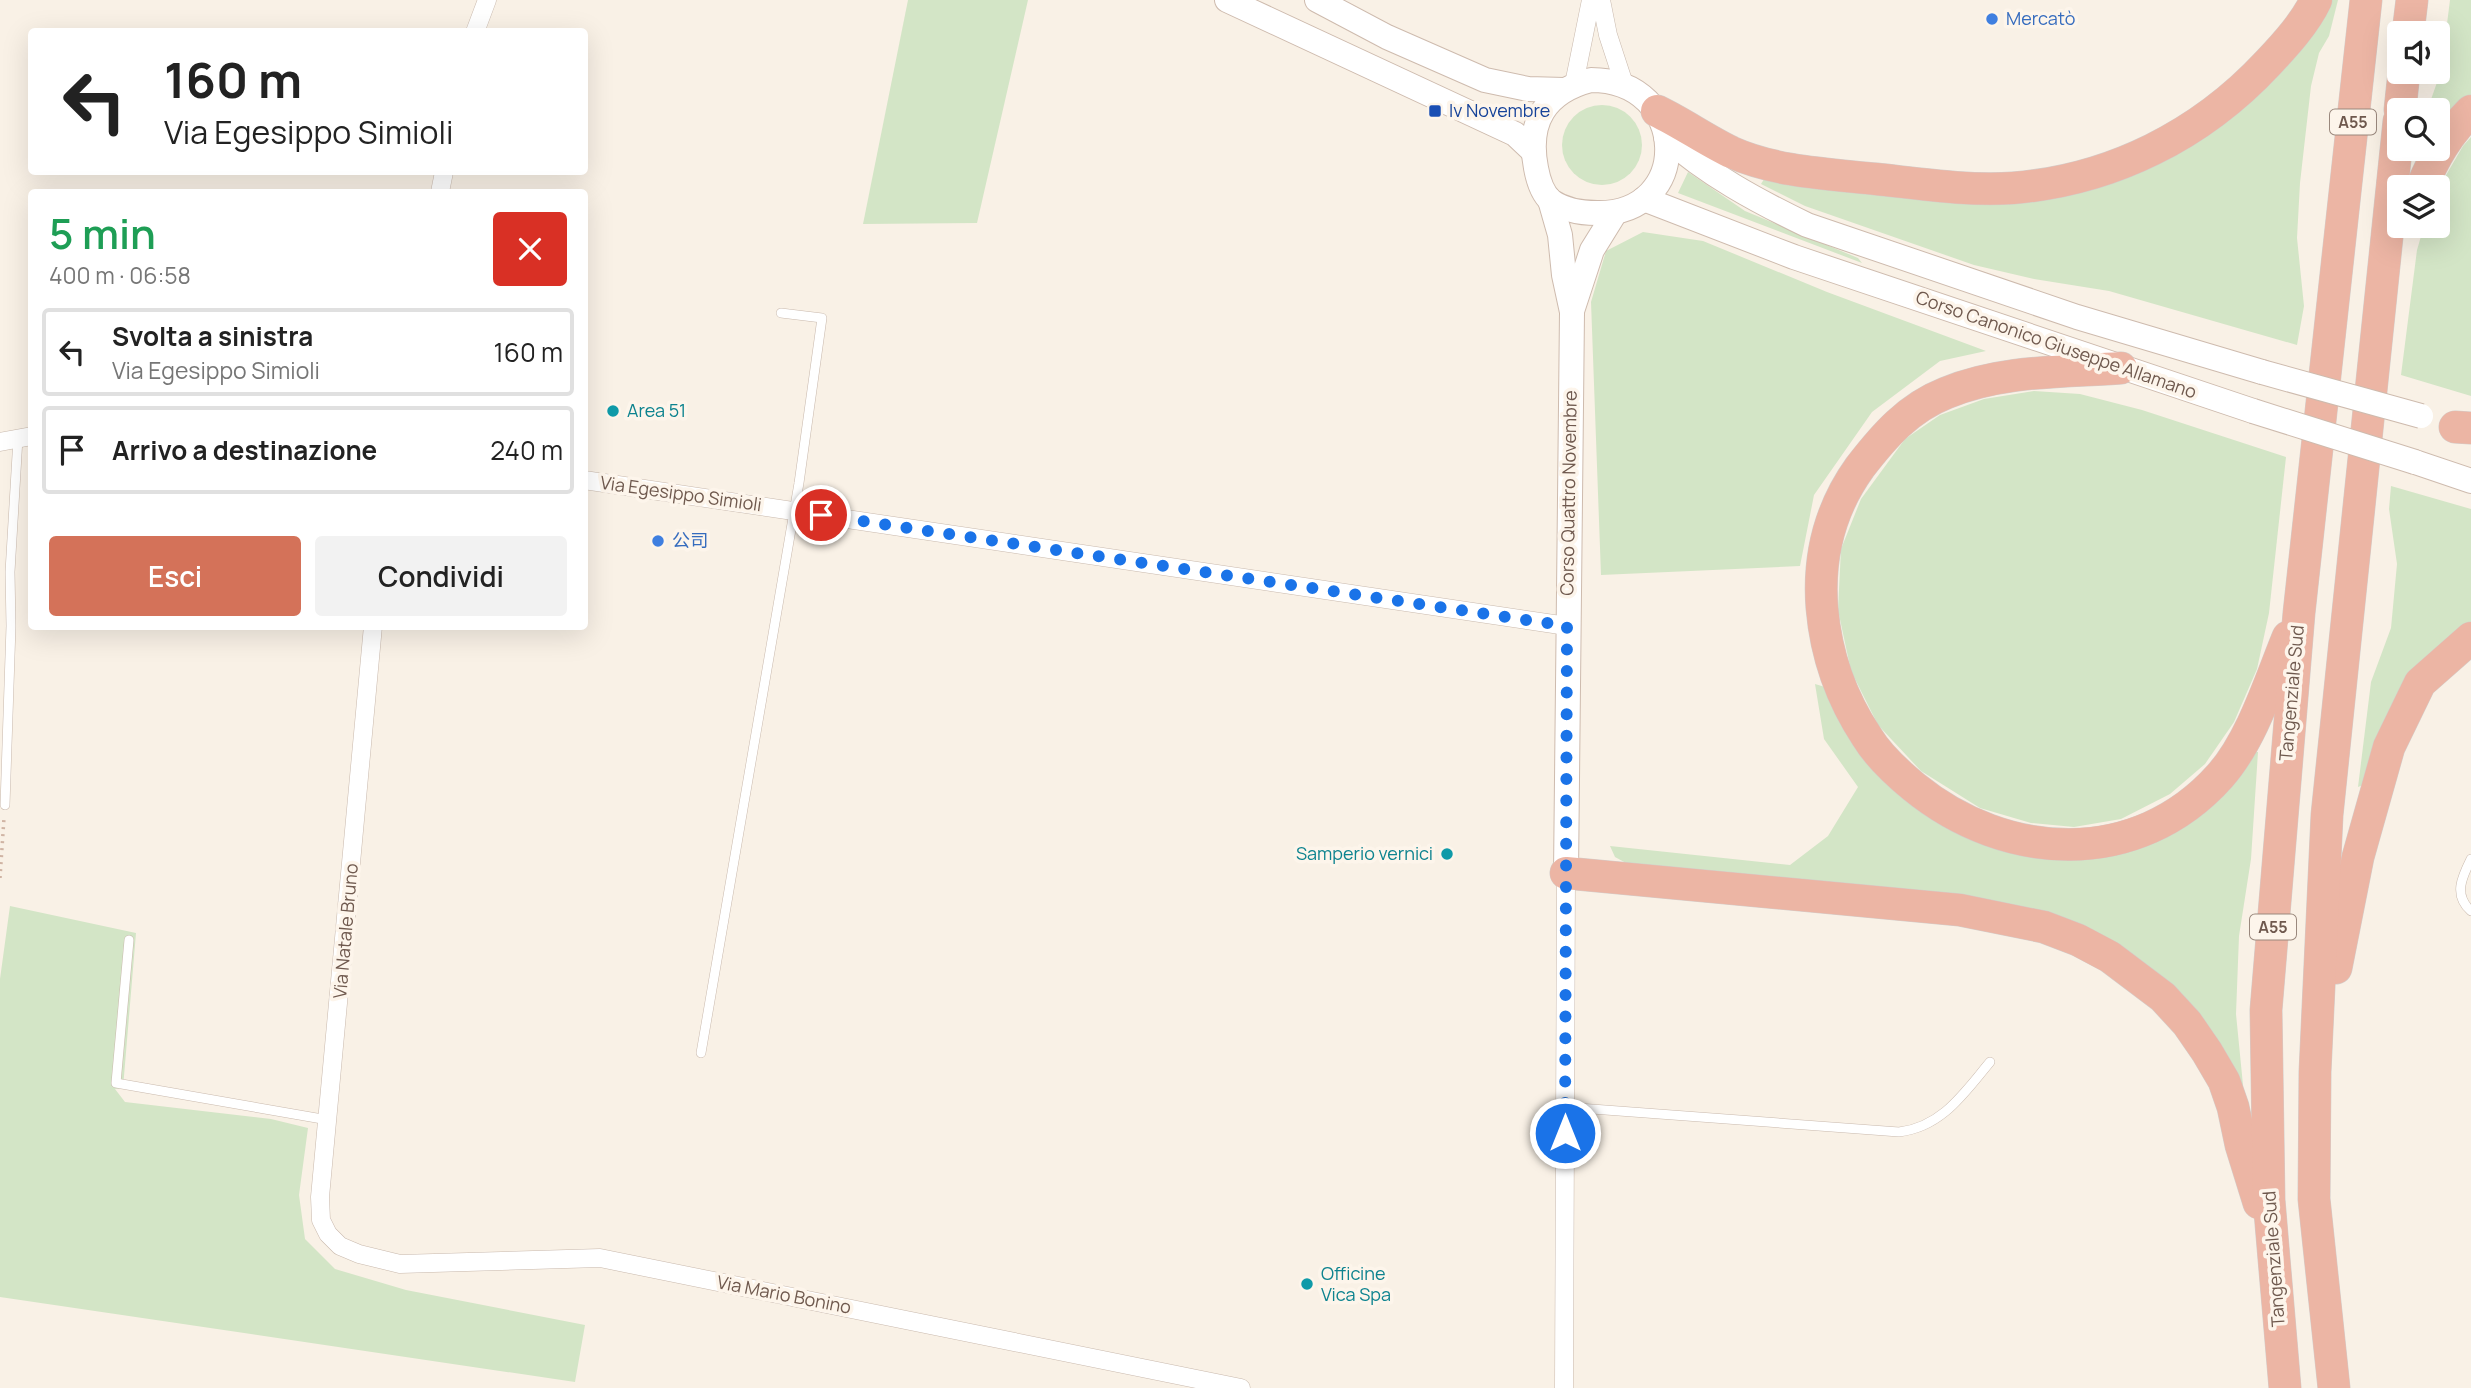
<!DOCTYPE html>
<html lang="it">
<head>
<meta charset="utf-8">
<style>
	:root { --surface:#fff; --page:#f2f2f2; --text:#222; --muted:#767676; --line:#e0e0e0; --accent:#d47259 }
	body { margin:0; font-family:Manrope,"Noto Sans SC",sans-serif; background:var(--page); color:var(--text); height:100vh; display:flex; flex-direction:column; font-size:26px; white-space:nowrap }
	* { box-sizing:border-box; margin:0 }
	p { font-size:23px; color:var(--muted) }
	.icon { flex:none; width:38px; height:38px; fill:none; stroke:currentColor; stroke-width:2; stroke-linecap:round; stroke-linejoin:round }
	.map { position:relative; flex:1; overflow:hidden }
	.drawer { position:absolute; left:28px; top:189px; width:560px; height:441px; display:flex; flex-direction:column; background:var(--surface); border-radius:7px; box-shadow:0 7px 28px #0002 }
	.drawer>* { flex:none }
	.hud { position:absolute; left:28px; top:28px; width:560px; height:147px; border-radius:7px; box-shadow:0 7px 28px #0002; background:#fff; color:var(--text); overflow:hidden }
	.buttons { position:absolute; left:2387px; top:21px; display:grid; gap:14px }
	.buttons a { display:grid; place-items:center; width:63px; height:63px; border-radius:7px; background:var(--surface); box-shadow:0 7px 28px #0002; font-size:35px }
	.pin { position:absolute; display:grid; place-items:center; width:60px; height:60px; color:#fff; margin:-30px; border:4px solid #fff; border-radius:50%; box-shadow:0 2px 7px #0007 }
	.me { position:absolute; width:77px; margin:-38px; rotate:0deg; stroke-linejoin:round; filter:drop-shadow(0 0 5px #0008) }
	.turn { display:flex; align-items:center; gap:24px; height:147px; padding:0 21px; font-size:32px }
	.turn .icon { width:91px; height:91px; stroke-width:2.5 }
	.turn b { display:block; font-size:49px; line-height:60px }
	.round { display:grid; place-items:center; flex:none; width:74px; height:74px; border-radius:7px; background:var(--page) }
	.overview { display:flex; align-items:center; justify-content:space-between; height:119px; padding:0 21px }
	h1 { font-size:42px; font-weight:600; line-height:52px; color:#1e9e55 }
	.primary-button { display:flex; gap:14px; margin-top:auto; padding:14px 21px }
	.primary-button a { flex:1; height:80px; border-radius:7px; background:var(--accent); color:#fff; font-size:28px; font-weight:600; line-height:80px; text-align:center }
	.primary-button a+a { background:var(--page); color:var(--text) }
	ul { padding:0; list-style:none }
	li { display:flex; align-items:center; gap:21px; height:88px; margin:0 14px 10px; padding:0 7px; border:4px solid var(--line); border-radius:7px }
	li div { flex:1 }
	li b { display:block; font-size:26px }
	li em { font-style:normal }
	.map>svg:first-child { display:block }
	.green { fill:#d3e5c6 }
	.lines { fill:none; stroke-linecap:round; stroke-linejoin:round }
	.service-casing { stroke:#c9b9ad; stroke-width:10 }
	.minor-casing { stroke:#c9b9ad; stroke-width:19 }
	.secondary-casing { stroke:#cebbae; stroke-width:26 }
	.motorway-casing { stroke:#d4cdca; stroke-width:33 }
	.path { stroke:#d0b4a4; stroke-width:3.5; stroke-dasharray:2 5; stroke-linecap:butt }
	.service { stroke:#fff; stroke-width:9 }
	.minor { stroke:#fff; stroke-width:18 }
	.secondary { stroke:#fff; stroke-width:24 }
	.motorway { stroke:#ecb5a4; stroke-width:32 }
	.secondary-bridge-casing { stroke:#cebbae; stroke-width:26; stroke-linecap:butt }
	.secondary-bridge { stroke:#fff; stroke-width:24 }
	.route { stroke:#1a73e8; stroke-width:12; stroke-dasharray:0 21.6 }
	.shop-dot { fill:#3f7fe0; stroke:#fdf5eb; stroke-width:2.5 }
	.transit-dot { fill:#1a4fb4; stroke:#fdf5eb; stroke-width:2.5 }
	.culture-dot { fill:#0f9aa8; stroke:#fdf5eb; stroke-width:2.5 }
	.labels { text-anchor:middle; stroke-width:7; stroke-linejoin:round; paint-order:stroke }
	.shield { fill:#fdf5eb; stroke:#9a887d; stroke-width:2 }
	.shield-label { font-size:16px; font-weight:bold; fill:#6f594e }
	.shop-label { font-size:18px; fill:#366cbe; stroke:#fdf5eb; text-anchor:start }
	.transit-label { font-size:18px; fill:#164399; stroke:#fdf5eb; text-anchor:start }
	.street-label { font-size:18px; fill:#6f594e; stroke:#fdf5eb }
	.culture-label { font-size:18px; fill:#0d838f; stroke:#fdf5eb; text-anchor:start }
</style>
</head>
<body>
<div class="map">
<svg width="2471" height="1388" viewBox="0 0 2471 1388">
	<rect width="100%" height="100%" fill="#f9f1e6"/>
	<g class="green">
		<path d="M908,0h120l-51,223 -114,1z"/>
		<path d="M2327,0h11l-9,36 -10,17 -8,33 -11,97 -3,55 7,68 -7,39 -188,-54 -75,-12 -60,-14 -169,-59 -44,-22 5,-8 365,-4z"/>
		<path d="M2450,0h21v98l-33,34v-22h-10v-2l13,-37z"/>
		<circle cx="1602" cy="145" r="40"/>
		<path d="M2471,137v259l-70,-21 16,-125 7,-24h14v-37l25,-43z"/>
		<path d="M1688,172l57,39 113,47 4,5 -184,-70z"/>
		<path d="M1643,232l60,9 124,51 159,59 -46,10 -68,51 -58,83 -14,71 -199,9 -10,-273 15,-51z"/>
		<path d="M2034,391l46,3 62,16 144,47 -17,156 -12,56 -23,53 -29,42 -35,30 -49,25 -47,8 -43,-4 -51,-15 -59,-37 -43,-46 -27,-54 -13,-61 3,-61 20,-50 44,-60 35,-24 44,-16z"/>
		<path d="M2391,486l80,23v118l-108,158 -5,2 13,-105 20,-54 6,-64 -8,-55z"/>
		<path d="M1815,684l10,3 79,109 205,57 143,-101h6l-7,107 -12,77 -3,78 7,71 -5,1 -108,-132 -504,-91 -11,-6 -5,-11 180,19 38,-29 30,-49 -34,-48z"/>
		<path d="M10,906l126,27 -13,155 -8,1 10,13 146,17 37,9 -9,67 6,44 30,30 71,21 179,35 -10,57 -575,-85v-318z"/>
	</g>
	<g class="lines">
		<defs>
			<g id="service">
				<path d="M5,805l6,-179 -1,-54 8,-134"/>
				<path d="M2471,859c-9,18 -18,36 0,52"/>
				<path d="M129,940l-13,143 212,37"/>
				<path d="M701,1053l98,-570 23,-165 -41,-5"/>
				<path d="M1565,1107l334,25c43,-5 65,-39 91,-70"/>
			</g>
			<g id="minor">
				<path d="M1601,0l7,35 16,49"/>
				<path d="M475,32l12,-32"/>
				<path d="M1574,84l17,-84"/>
				<path d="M440,192l4,-20"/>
				<path d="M0,442l32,-6"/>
				<path d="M584,480l983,146"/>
				<path d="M373,626l-53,571 1,23 7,14 12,12 19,8 41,10 200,-6 641,130"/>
				<path d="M1564,1388l2,-515"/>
			</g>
			<g id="secondary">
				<path d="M1227,0l288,134 18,17"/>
				<path d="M1317,0l70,37 98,43 43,9 36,1"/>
				<path d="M1591,80c99,0 102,135 6,133 -15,0 -33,-3 -46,-12 -9,-8 -13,-22 -15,-33 -9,-46 9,-76 55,-88z"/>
				<path d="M1666,137c41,37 91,64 141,88l270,92 185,55"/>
				<path d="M1644,199l150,58 459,154"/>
				<path d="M1550,200l10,35 4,40 8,37 -6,561"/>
				<path d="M1572,311l20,-61 23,-37"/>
				<path d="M2415,462l56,19"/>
			</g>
			<g id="motorway">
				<path d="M2408,33l4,-33"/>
				<path d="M2400,110l4,-38"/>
				<path d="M1657,111c25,12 49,29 74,41 45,20 97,22 145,27 46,5 92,12 137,9 99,-8 188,-53 255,-125 18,-19 37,-40 48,-63"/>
				<path d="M2422,187c12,-30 26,-53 49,-76"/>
				<path d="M2121,368c-58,4 -120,2 -175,25 -38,15 -62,43 -86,74 -31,43 -42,90 -38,141 4,47 19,90 45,129 12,20 30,36 47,50 92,75 223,82 306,-11 32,-36 50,-95 68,-139"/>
				<path d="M2455,427l16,1"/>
				<path d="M1566,873l394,37 84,17 34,13 32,17 53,40 24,26 20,29 17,29 9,26 8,38 18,58"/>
				<path d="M2336,968l22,-111 31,-110 31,-64 51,-45"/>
				<path d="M2285,1388l-16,-188 -3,-190 33,-397 67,-613"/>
				<path d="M2334,1388l-20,-189 1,-127 12,-257 72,-694"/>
			</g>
		</defs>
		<use href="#service" class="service-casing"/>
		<use href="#minor" class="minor-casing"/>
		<use href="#secondary" class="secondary-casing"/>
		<use href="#motorway" class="motorway-casing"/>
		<path class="path" d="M0,878l4,-60"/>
		<use href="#service" class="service"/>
		<use href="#minor" class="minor"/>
		<use href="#secondary" class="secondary"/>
		<use href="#motorway" class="motorway"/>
		<defs>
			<g id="secondary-bridge">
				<path d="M2262,372l159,44"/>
				<path d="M2253,411l162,51"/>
			</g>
		</defs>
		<use href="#secondary-bridge" class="secondary-bridge-casing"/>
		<use href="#secondary-bridge" class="secondary-bridge"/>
	</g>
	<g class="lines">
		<path class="route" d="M821,515l746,111 -2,507"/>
	</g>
	<g class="shop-dot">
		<circle cx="1992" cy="19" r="7"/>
		<circle cx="658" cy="541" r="7"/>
	</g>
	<rect class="transit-dot" x="1428" y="104" width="14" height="14" rx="3.5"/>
	<g class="culture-dot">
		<circle cx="613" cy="411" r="7"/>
		<circle cx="1447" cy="854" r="7"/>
		<circle cx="1307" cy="1284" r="7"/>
	</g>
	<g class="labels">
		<g class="shield">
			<rect x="2330" y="109.5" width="46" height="25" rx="5"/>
			<rect x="2250" y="914.5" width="46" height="25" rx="5"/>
		</g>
		<g class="shield-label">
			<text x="2353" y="128">A55</text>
			<text x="2273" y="933">A55</text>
		</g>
		<g class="shop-label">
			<text x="2006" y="25">Mercatò</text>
			<text x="672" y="547">公司</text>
		</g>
		<g class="transit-label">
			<text x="1449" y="117">Iv Novembre</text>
		</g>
		<g class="street-label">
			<text transform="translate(2056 345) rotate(19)" y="6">Corso Canonico Giuseppe Allamano</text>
			<text transform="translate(1569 493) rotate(-89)" y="6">Corso Quattro Novembre</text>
			<text transform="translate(681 494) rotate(8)" y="6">Via Egesippo Simioli</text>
			<text transform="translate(2292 693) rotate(-85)" y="6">Tangenziale Sud</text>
			<text transform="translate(346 931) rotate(-85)" y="6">Via Natale Bruno</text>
			<text transform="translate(2274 1259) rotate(-94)" y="6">Tangenziale Sud</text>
			<text transform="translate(784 1295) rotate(11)" y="6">Via Mario Bonino</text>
		</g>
		<g class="culture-label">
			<text x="627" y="417">Area 51</text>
			<text x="1433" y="860" text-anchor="end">Samperio vernici</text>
			<text x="1321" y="1280">Officine<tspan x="1321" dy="21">Vica Spa</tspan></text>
		</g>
	</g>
</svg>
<div class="buttons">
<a><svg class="icon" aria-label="sound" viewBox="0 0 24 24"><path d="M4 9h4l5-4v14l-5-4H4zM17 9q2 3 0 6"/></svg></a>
<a><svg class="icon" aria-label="search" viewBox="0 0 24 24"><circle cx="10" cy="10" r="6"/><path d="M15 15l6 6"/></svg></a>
<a><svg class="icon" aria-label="layers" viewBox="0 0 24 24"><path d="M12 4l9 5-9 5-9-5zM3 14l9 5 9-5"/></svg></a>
</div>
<div class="pin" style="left:821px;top:515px;background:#d93025"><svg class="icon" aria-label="arrive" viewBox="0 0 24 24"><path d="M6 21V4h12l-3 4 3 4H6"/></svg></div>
<svg class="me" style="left:1565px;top:1133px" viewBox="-20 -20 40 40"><circle r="17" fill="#1a73e8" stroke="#fff" stroke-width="3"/><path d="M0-11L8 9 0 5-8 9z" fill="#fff"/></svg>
<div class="hud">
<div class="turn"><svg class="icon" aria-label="left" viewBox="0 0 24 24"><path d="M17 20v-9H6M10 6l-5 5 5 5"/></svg><div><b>160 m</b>Via Egesippo Simioli</div></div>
</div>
<section class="drawer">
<div class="overview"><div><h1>5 min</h1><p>400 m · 06:58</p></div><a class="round" style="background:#d93025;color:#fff"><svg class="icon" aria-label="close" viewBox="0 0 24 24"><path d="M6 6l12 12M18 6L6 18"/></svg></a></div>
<ul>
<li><svg class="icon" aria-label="left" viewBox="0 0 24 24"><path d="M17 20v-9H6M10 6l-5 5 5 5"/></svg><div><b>Svolta a sinistra</b><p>Via Egesippo Simioli</p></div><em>160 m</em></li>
<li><svg class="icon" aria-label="arrive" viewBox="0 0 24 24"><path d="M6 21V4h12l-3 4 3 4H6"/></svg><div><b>Arrivo a destinazione</b></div><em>240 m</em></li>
</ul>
<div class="primary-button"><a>Esci</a><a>Condividi</a></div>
</section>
</div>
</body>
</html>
